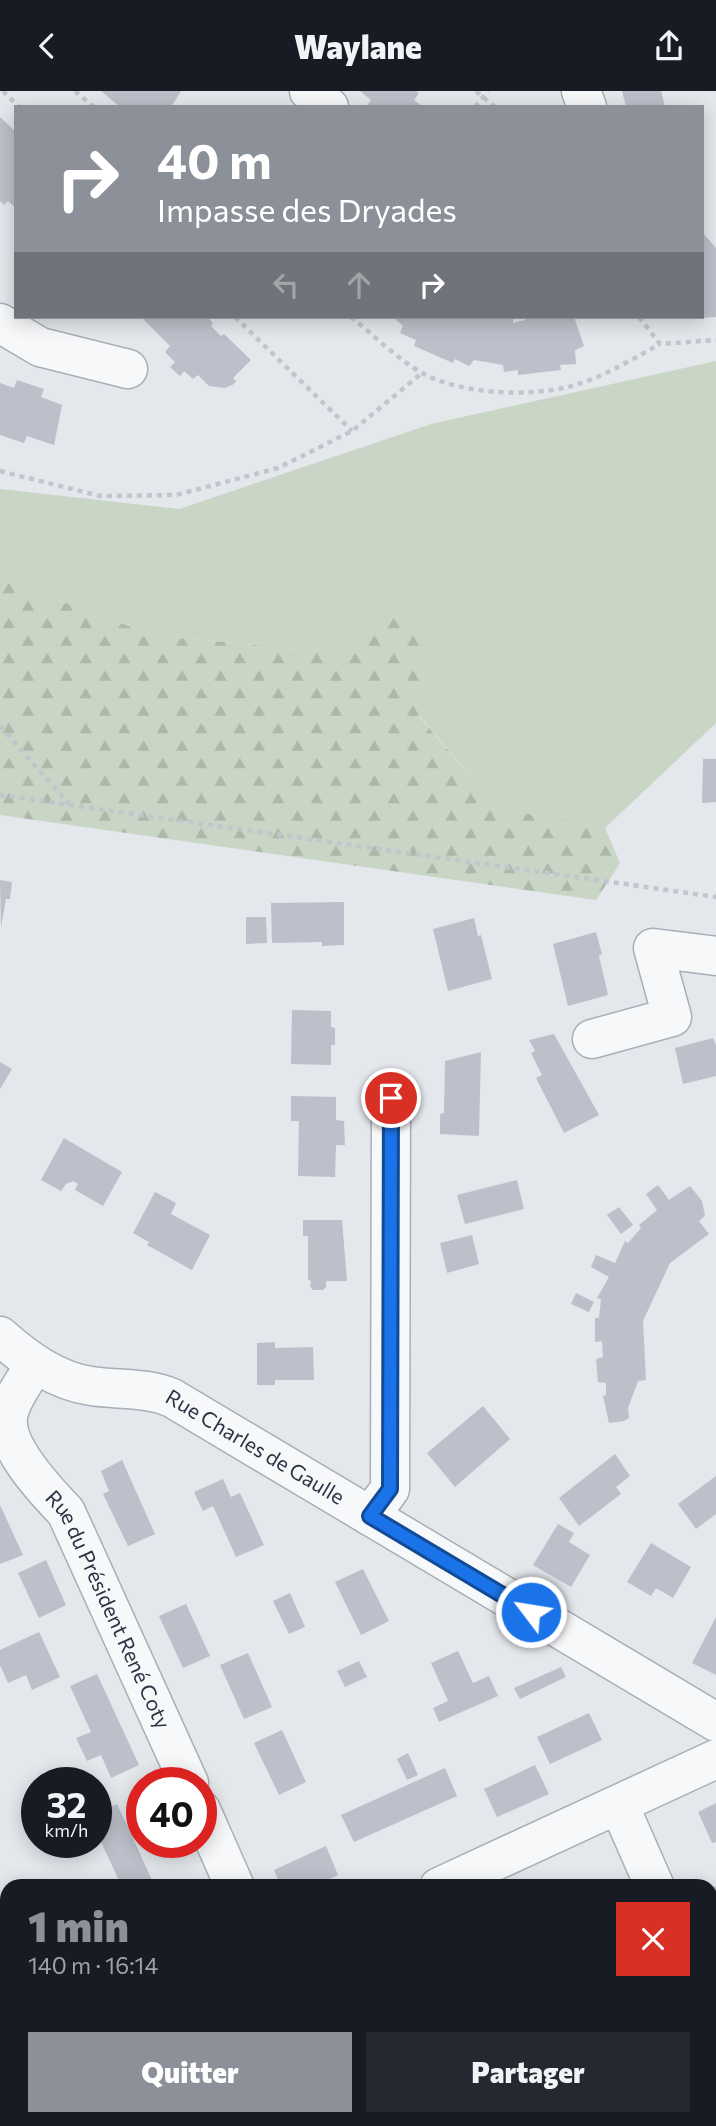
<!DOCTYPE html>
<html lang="fr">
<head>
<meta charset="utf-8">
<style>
	:root { --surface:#171b24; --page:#242831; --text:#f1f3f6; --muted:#9ea1a6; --accent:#8c9099 }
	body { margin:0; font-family:Commissioner,sans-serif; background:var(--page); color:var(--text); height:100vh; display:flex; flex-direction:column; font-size:26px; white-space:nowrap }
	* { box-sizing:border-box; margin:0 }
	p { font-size:23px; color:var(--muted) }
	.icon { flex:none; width:38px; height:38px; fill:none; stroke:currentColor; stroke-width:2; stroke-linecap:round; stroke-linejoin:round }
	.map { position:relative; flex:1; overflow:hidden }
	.drawer { position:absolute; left:0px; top:1788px; width:718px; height:247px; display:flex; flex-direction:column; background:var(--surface); border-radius:21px 21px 0 0; box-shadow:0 4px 18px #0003 }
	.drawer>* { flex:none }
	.banner { position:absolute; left:14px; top:14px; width:690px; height:214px; border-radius:0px; box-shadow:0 4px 18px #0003; background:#8c9099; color:#fff; overflow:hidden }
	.speed { position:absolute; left:21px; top:1676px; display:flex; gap:14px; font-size:35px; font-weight:700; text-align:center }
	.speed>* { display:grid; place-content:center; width:91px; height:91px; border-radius:50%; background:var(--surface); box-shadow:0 4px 18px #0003; line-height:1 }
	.speed small { font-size:18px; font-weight:400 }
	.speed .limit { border:10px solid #d22; background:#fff; color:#111 }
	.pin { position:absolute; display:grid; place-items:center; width:60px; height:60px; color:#fff; margin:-30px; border:4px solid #fff; border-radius:50%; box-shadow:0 2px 7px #0007 }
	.me { position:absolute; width:77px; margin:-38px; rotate:301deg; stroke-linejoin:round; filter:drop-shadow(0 0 5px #0008) }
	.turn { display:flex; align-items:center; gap:24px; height:147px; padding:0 28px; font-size:32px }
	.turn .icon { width:91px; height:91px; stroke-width:2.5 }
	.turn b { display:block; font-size:49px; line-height:60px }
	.lanes { display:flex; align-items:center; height:66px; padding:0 28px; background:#0003; justify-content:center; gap:35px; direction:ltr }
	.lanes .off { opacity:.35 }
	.round { display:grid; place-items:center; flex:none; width:74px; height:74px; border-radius:0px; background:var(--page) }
	.head { display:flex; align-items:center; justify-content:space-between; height:119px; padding:0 28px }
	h1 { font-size:42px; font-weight:800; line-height:52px; color:var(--accent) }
	.primary-button { display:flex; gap:14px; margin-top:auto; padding:14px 28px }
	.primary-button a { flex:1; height:80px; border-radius:0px; background:var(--accent); color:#fff; font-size:28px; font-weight:800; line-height:80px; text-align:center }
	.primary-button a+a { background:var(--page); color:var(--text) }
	header { display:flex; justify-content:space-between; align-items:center; height:91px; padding:0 28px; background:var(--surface); font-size:32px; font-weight:800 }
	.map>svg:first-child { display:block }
	.grass { fill:#c9d6c5 }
	.forest { fill:url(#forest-firs) }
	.building { fill:#bbc0ca }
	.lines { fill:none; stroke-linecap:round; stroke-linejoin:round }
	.minor-casing { stroke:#a9aeb7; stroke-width:41 }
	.path { stroke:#c2c5cb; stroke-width:4.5; stroke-dasharray:5 5; stroke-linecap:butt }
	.minor { stroke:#f7f8fa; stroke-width:38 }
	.route-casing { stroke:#114b97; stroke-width:18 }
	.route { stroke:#1a73e8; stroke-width:12 }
	.labels { text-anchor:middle; stroke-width:7; stroke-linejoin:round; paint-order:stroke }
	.street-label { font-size:21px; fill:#2b3445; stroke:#f4f6f9 }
</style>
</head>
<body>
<header><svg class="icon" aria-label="back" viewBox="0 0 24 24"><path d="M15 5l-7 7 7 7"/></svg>Waylane<svg class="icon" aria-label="share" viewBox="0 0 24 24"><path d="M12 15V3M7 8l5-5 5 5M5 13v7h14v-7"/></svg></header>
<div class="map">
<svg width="716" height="2035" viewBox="0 0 716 2035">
	<defs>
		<pattern id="forest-firs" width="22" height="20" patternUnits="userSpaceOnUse" patternTransform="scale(1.75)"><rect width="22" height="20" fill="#c9d6c5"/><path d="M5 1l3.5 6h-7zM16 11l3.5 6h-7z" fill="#adb8ab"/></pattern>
	</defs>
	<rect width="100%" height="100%" fill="#e4e7ec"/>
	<path class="grass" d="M716,270v362l-111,105 -108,-20 -78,-93 -32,-104 -44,42 -187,-17 -156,-57v-90l179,20 252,-85z"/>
	<path class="forest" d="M0,488l156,57 187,17 44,-43 36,11 -4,95 78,92 108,20 15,35 -24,37 -596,-85z"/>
	<g class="building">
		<path d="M101,0h80l-10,16h-51z"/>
		<path d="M360,0h56l3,2 -5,7 9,7h-57l5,-7z"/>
		<path d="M622,0h39l4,16h-39z"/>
		<path d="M0,26l16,15v76l-8,-7 -4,4 -4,-4z"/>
		<path d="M702,141l14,16v69l-14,1z"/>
		<path d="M141,226h66l6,6 -2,3 10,10 3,-2 27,26 -18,18 3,3 -2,3 -9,4 -16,-2 -11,-11 -5,4 -9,-8 -4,5 -10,-9 5,-5 -10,-10 5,-6z"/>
		<path d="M393,226h114l6,1v5l12,-3 1,-3h48l10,29 -9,4 1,14 -16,1 1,5 -43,5v-5l-14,2 -1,-7 -29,-5 -5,6 -14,-7 -2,4 -39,-17 2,-6 -16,-7 3,-7z"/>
		<path d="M17,289l27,9 -3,8 21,8 -8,40 -27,-9 -3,7 -24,-8v-52l14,5z"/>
		<path d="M703,668h13v43l-14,1z"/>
		<path d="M0,789l12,2 -2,17h-4l-5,29z"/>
		<path d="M344,811v43l-22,1v-4l-50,1 -1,-40z"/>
		<path d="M246,826h20l1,26 -21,1z"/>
		<path d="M474,827l4,18 3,-1 11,44 -44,12 -15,-62z"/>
		<path d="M596,841l6,22 -3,2 9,39 -40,11 -15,-62z"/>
		<path d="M292,919l39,1v16l4,1v17h-4v20l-40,-1z"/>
		<path d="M554,943l45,81 -35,18 -28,-55 6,-3 -11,-22 4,-2 -6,-11z"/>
		<path d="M713,947l3,7v31l-33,8 -8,-36z"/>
		<path d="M481,961l-2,84 -39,-2v-20l4,-1 1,-52z"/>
		<path d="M0,971l12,7 -12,20z"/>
		<path d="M291,1005l45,1v23l8,1 1,24h-9l-1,32 -37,-1 1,-55h-8z"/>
		<path d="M64,1047l58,34 -19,34 -28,-16 3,-6 -5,-3 -7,3 -5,7 -20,-11z"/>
		<path d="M517,1089l7,29 -59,15 -8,-29z"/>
		<path d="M658,1094l11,15 21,-14 12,15 3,15 -6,5 10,13 -39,29 -27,58 3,59 -8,1 -10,27 1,10 -5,3 -15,2 -6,-27 3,-1v-12l-8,-1 -2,-23 7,-2 -1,-16 -7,1v-24h4l2,-19 -4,-1 12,-21 -18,-10 5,-12 19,8 10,-22 3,2 13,-15 -2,-3 18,-15 -11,-16z"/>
		<path d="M155,1101l21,11 -5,11 39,21 -18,35 -45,-25 2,-3 -16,-9z"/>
		<path d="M619,1116l14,18 -12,9 -14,-19z"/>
		<path d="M303,1129h39l5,61h-21v6l-3,3h-10l-3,-3 1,-6 -3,-1v-44h-5z"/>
		<path d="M472,1144l7,29 -32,9 -7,-30z"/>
		<path d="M576,1202l18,9 -5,10 -18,-8z"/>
		<path d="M275,1251v6l38,-1 1,33h-39v5h-18v-42z"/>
		<path d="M483,1315l27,33 -55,48 -28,-34z"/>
		<path d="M615,1363l15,22 -14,11 5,7 -42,32 -20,-28z"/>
		<path d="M122,1369l33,74 -27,12 -25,-52 6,-3 -8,-20z"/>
		<path d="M716,1385v38l-20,15 -18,-25z"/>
		<path d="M223,1388l8,18 9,-4 24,52 -28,12 -23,-51 -10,5 -9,-19z"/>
		<path d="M0,1414l23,50 -23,9z"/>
		<path d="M558,1433l16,9 -5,9 21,13 -19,32 -38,-22z"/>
		<path d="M651,1452l40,24 -18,31 -17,-10 -5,8 -24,-14z"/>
		<path d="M46,1469l20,45 -27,13 -21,-45z"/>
		<path d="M363,1478l26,52 -28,14 -26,-53z"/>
		<path d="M290,1502l15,34 -16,7 -16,-33z"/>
		<path d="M186,1513l24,52 -27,12 -24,-52z"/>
		<path d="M716,1526v58l-24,-12z"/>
		<path d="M39,1541l21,45 -28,13 -6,-15 -18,8 -8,-18v-15z"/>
		<path d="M458,1560l15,32 16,-7 9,20 -59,26 -6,-14 15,-7 -17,-38z"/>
		<path d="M248,1562l24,54 -28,12 -24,-54z"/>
		<path d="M359,1570l8,16 -22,10 -8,-16z"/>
		<path d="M561,1576l5,10 -46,22 -6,-11z"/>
		<path d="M97,1583l42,91 -28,13 -10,-23 -14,6 -11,-23 15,-6 -21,-46z"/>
		<path d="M589,1622l13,27 -52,24 -13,-27z"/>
		<path d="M282,1639l24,52 -27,13 -25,-52z"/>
		<path d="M408,1662l10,22 -11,5 -10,-21z"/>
		<path d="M535,1674l14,29 -52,23 -13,-28z"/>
		<path d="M445,1677l12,28 -103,46 -13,-27z"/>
		<path d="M716,1712v39l-4,1 -14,-31z"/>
		<path d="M117,1713l21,45 17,38h-33l-26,-56v-18z"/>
		<path d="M326,1755l12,29 -26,12h-31l-7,-17z"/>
		<path d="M716,1795v50l-6,-12v-36z"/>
		<path d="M7,1885v49l-7,-16v-29z"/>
		<path d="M28,2028h21l3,7h-40z"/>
		<path d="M228,2028h33l3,7h-33z"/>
		<path d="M388,2028h34l3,7h-34z"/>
		<path d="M655,2028h34l3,7h-33z"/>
	</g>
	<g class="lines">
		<defs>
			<g id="minor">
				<path d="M309,0l20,16"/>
				<path d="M581,0l6,16"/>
				<path d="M0,232l40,24 88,22"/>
				<path d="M592,948l80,-22 -19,-69 63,8"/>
				<path id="s1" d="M0,1245c26,23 56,45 91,50 27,4 56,1 81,12l544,324"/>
				<path id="s2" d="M35,1273c-8,14 -22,32 -26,48 -9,32 37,79 57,100l123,271"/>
				<path d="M370,1425l20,-27 1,-391"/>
				<path d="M619,1714l36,82"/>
				<path d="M201,1719l34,77"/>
				<path d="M439,1796l277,-128"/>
				<path d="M710,1920l6,12"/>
				<path d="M0,1996l7,-4"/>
				<path d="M341,2028l3,7"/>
			</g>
		</defs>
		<use href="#minor" class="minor-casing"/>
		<g class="path">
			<path d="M3,0l16,16"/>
			<path d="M75,0l19,16"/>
			<path d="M476,0l19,16"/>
			<path d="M475,16l13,-16"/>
			<path d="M235,226l117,114"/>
			<path d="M351,226c21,17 48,43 71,56 38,21 104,24 146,14 32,-8 63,-27 92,-43"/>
			<path d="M639,226l21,27 56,-4"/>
			<path d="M0,380l100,25 76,-1 102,-27 74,-37 70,-58"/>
			<path d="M0,635l69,78"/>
			<path d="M0,704l716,102"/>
		</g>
		<use href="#minor" class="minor"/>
	</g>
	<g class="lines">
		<defs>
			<path id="route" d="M391,1007l-1,391 -20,27 161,96"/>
		</defs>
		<use href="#route" class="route-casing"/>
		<use href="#route" class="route"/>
	</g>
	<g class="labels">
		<g class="street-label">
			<text dy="7" stroke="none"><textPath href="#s1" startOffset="284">Rue Charles de Gaulle</textPath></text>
			<text dy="7" stroke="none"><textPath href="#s2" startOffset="280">Rue du Président René Coty</textPath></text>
		</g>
	</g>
</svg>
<div class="speed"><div>32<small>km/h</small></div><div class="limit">40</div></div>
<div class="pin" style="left:391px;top:1007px;background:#d93025"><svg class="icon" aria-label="arrive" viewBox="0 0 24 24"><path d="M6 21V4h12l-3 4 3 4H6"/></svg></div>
<svg class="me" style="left:531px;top:1521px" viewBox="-20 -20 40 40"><circle r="17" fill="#1a73e8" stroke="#fff" stroke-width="3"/><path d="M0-11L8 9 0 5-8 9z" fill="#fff"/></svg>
<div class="banner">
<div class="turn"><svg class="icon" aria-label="right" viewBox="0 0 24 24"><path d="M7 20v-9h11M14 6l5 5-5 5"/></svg><div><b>40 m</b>Impasse des Dryades</div></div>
<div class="lanes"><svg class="icon off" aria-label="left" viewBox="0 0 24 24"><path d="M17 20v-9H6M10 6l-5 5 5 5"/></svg><svg class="icon off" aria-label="ahead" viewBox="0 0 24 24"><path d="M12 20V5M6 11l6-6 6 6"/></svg><svg class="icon" aria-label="right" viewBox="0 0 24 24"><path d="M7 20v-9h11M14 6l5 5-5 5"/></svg></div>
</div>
<section class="drawer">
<div class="head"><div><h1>1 min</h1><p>140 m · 16:14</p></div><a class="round" style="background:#d93025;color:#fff"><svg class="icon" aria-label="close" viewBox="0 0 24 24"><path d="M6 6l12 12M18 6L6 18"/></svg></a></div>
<div class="primary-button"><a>Quitter</a><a>Partager</a></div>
</section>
</div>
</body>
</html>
